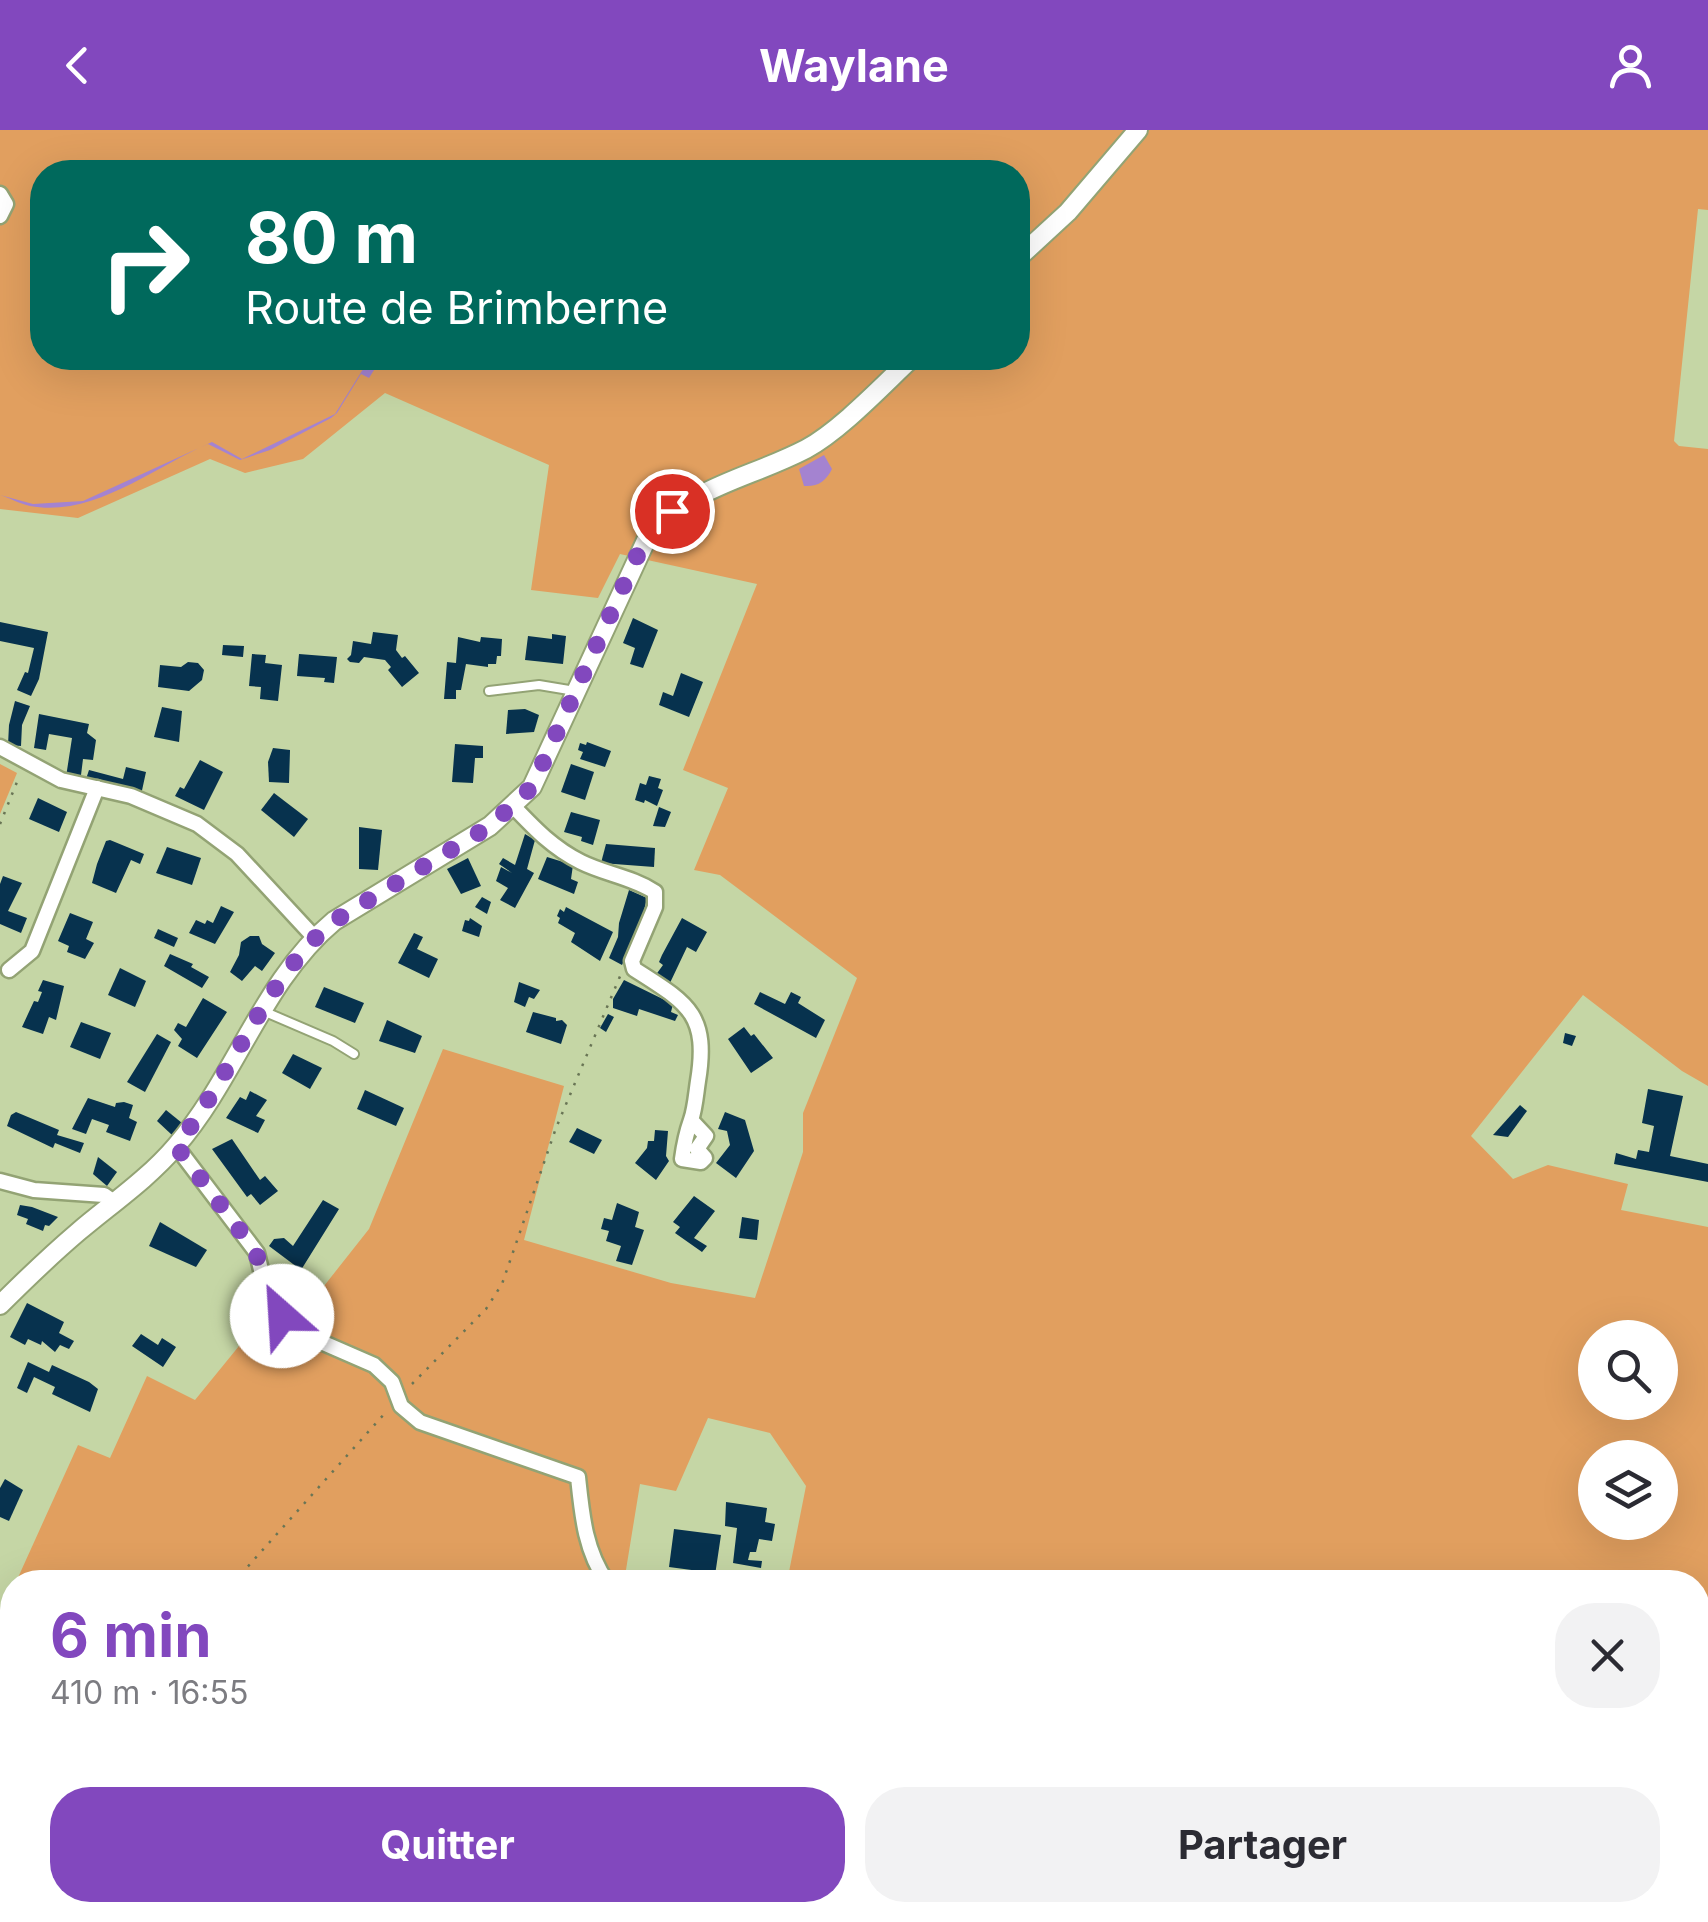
<!DOCTYPE html>
<html lang="fr">
<head>
<meta charset="utf-8">
<style>
	:root { --surface:#fff; --page:#f2f2f3; --text:#2b2b33; --muted:#7c7c81; --accent:#8248be }
	body { margin:0; font-family:Inter,sans-serif; background:var(--page); color:var(--text); height:100vh; display:flex; flex-direction:column; font-size:38px; white-space:nowrap }
	* { box-sizing:border-box; margin:0 }
	p { font-size:32px; color:var(--muted) }
	.icon { flex:none; width:55px; height:55px; fill:none; stroke:currentColor; stroke-width:2; stroke-linecap:round; stroke-linejoin:round }
	.map { position:relative; flex:1; overflow:hidden }
	.panel { position:absolute; left:0px; top:1440px; width:1710px; height:352px; display:flex; flex-direction:column; background:var(--surface); border-radius:40px 40px 0 0; box-shadow:0 10px 40px #0002 }
	.panel>* { flex:none }
	.top-card { position:absolute; left:30px; top:30px; width:1000px; height:210px; border-radius:40px; box-shadow:0 10px 40px #0002; background:#00695c; color:#fff; overflow:hidden }
	.controls { position:absolute; left:1578px; top:1190px; display:grid; gap:20px }
	.controls a { display:grid; place-items:center; width:100px; height:100px; border-radius:50%; background:var(--surface); box-shadow:0 10px 40px #0002; font-size:50px }
	.pin { position:absolute; display:grid; place-items:center; width:85px; height:85px; color:#fff; margin:-42px; border:5px solid #fff; border-radius:50%; box-shadow:0 2px 10px #0007 }
	.me { position:absolute; width:110px; margin:-55px; rotate:334deg; stroke-linejoin:round; filter:drop-shadow(0 0 8px #0008) }
	.turn { display:flex; align-items:center; gap:35px; height:210px; padding:0 50px; font-size:45px }
	.turn .icon { width:130px; height:130px; stroke-width:2.5 }
	.turn b { display:block; font-size:70px; line-height:85px }
	.round { display:grid; place-items:center; flex:none; width:105px; height:105px; border-radius:40px; background:var(--page) }
	.overview { display:flex; align-items:center; justify-content:space-between; height:170px; padding:0 50px }
	h1 { font-size:60px; font-weight:700; line-height:75px; color:var(--accent) }
	.action { display:flex; gap:20px; margin-top:auto; padding:20px 50px }
	.action a { flex:1; height:115px; border-radius:40px; background:var(--accent); color:#fff; font-size:40px; font-weight:700; line-height:115px; text-align:center }
	.action a+a { background:var(--page); color:var(--text) }
	header { display:flex; justify-content:space-between; align-items:center; height:130px; padding:0 50px; background:var(--accent); color:#fff; font-size:45px; font-weight:700 }
	.map>svg:first-child { display:block }
	.green { fill:#e19f5f; fill-rule:evenodd }
	.water { fill:#a483d0 }
	.building { fill:#07324e }
	.lines { fill:none; stroke-linecap:round; stroke-linejoin:round }
	.service-casing { stroke:#93a374; stroke-width:12 }
	.minor-casing { stroke:#93a374; stroke-width:19 }
	.tertiary-casing { stroke:#93a374; stroke-width:22 }
	.path { stroke:#697555; stroke-width:2.5; stroke-dasharray:2.5 8; stroke-linecap:butt }
	.service { stroke:#fff; stroke-width:8 }
	.minor { stroke:#fff; stroke-width:14 }
	.tertiary { stroke:#fff; stroke-width:18 }
	.route { stroke:#8248be; stroke-width:18; stroke-dasharray:0 32.4 }
</style>
</head>
<body>
<header><svg class="icon" aria-label="back" viewBox="0 0 24 24"><path d="M15 5l-7 7 7 7"/></svg>Waylane<svg class="icon" aria-label="person" viewBox="0 0 24 24"><circle cx="12" cy="8" r="4"/><path d="M4 21q1-7 8-7t8 7"/></svg></header>
<div class="map">
<svg width="1708" height="1792" viewBox="0 0 1708 1792">
	<rect width="100%" height="100%" fill="#c5d6a5"/>
	<g class="green">
		<path d="M0,0h1708v80l-10,-1 -24,232 5,5 29,3v637l-26,-15 -99,-76 -112,141 42,43 35,-14 80,19 -7,26 87,17v695h-1708v-306l12,-26v320h1686v-328h-911l19,-96 -36,-53 -62,-15 -32,73 -36,-7 -16,98h-608l62,-137 32,13 37,-82 48,24 53,-65 31,8 90,-114 74,-180 121,37 -40,154 147,43 84,15 48,-146v-39l54,-135 -137,-103 -26,-5 34,-82 -45,-18 74,-186 -137,-30 -22,44 -67,-8 18,-125 -164,-72 -82,66 -58,14 -35,-14 -132,59 -78,-9zM42,42h976v186h-976zM1595,1208h65v64h-65zM1595,1328h65v64h-65z"/>
		<path d="M0,634l17,9 -17,41z"/>
	</g>
	<g class="water">
		<path d="M370,228l11,1 -12,19 -8,-4 -24,39 -6,5 -61,32 -30,10 -32,-16c-54,23 -115,74 -178,62 -10,-2 -20,-8 -30,-11l33,9 50,-3 129,-59 30,17 93,-45z"/>
		<path d="M824,325l8,14c-6,12 -14,18 -28,17l-5,-17z"/>
	</g>
	<g class="building">
		<path d="M633,488l25,12 -15,38 -13,-4 5,-16 -12,-5z"/>
		<path d="M0,492l48,10 -9,47 -8,17 -14,-6 8,-18 3,1 6,-25 -34,-7z"/>
		<path d="M373,502l25,3 -2,15 6,8 3,-2 14,17 -17,14 -14,-17 3,-3 -6,-7 -21,-3 -5,6 -9,-1 -3,-3 4,-4 2,-14 18,3z"/>
		<path d="M552,504l14,2 -3,28 -38,-4 3,-24 24,3z"/>
		<path d="M458,507l22,5 1,-5 21,2 -1,17h-4l-1,8h-8v3l-22,-3 -5,26h-5v9h-12l3,-37 9,1z"/>
		<path d="M223,515l21,1 -1,11 -21,-2z"/>
		<path d="M252,524l14,1 -1,8 17,2 -4,36 -18,-2 1,-12 -12,-1z"/>
		<path d="M299,524l38,3 -3,26 -10,-1 1,-4 -28,-2z"/>
		<path d="M188,532l10,1 6,7 -2,10 -13,11 -31,-4 2,-22 21,2z"/>
		<path d="M681,543l22,9 -14,35 -30,-12 4,-13 10,4z"/>
		<path d="M15,571l15,5 -8,19 -1,21 -13,-1 1,-20z"/>
		<path d="M162,577l20,4 -3,31 -25,-5z"/>
		<path d="M525,579l14,6 -5,17 -28,2 2,-24z"/>
		<path d="M39,584l50,10 -2,9 9,7 -3,20 -10,-1 -3,24 -14,-6 6,-39 -23,-4 -3,16 -12,-2z"/>
		<path d="M587,612l24,9 -6,16 -25,-8 3,-7 -5,-2 2,-7 6,2z"/>
		<path d="M455,614l28,2v12h-8l-2,25 -21,-1z"/>
		<path d="M273,618l17,2 -1,33 -20,-1 -1,-20z"/>
		<path d="M200,630l23,12 -19,38 -29,-14 5,-9 4,2z"/>
		<path d="M571,634l23,8 -9,28 -24,-8z"/>
		<path d="M126,637l20,5 -5,23 -56,-13 4,-12 34,9z"/>
		<path d="M649,646l12,3 -3,9 5,2 -6,16 -12,-6 -1,3 -9,-3 5,-17 6,2z"/>
		<path d="M274,663l34,26 -14,18 -33,-27z"/>
		<path d="M38,668l29,14 -8,20 -30,-13z"/>
		<path d="M659,677l12,5 -6,15 -12,-1z"/>
		<path d="M571,682l29,8 -7,25 -12,-4 1,-4 -18,-5z"/>
		<path d="M359,697l23,3 -4,40 -19,-1z"/>
		<path d="M525,704l10,6 -8,29 7,4 -19,35 -15,-8 8,-12 -12,-7 5,-14 11,6 -13,-9 4,-6 12,7z"/>
		<path d="M110,710l34,14 -4,10 -9,-4 -15,33 -24,-10 5,-19 9,-23z"/>
		<path d="M606,714l49,4 -1,19 -53,-4z"/>
		<path d="M167,717l34,11 -9,27 -36,-12z"/>
		<path d="M547,727l26,8 -2,14 7,3 -4,12 -36,-15z"/>
		<path d="M468,728l13,28 -20,8 -14,-25z"/>
		<path d="M3,746l19,7 -14,28 19,7 -6,15 -21,-9v-40z"/>
		<path d="M629,760l18,8 -6,25 -19,42 -13,-7 9,-21 1,-14z"/>
		<path d="M482,767l9,5 -4,12 -12,-7z"/>
		<path d="M221,776l13,6 -19,32 -26,-11 7,-13 9,4 2,-4 6,3z"/>
		<path d="M566,777l47,25 -13,29 -29,-19 4,-9 -17,-10 2,-5 -3,-2 3,-7 4,3z"/>
		<path d="M70,783l23,9 -7,17 8,4 -9,16 -18,-7 2,-6 -11,-5z"/>
		<path d="M470,788l12,8 -3,11 -17,-6 3,-11 4,1z"/>
		<path d="M682,788l25,14 -11,20 -9,-5 -18,38 -14,-9 8,-11 -4,-3 3,-7z"/>
		<path d="M158,799l20,9 -4,9 -20,-9z"/>
		<path d="M414,803l9,4 -6,12 21,10 -9,19 -31,-15z"/>
		<path d="M250,806h9l3,8 13,9 -13,18 -7,-5 -13,15 -12,-9 9,-17 2,-13z"/>
		<path d="M170,824l23,10 -2,3 18,10 -7,11 -38,-22z"/>
		<path d="M120,838l26,13 -11,26 -27,-12z"/>
		<path d="M43,850l21,6 -8,34 -7,-3 -6,17 -21,-7 12,-26 4,1 4,-10 -4,-1z"/>
		<path d="M624,850l49,24 -2,8 7,3 -3,6 -36,-12 -2,7 -24,-8v-9z"/>
		<path d="M519,852l21,8 -6,9 -5,-2 -4,10 -11,-5z"/>
		<path d="M324,857l40,16 -9,20 -40,-16z"/>
		<path d="M760,862l25,12 6,-12 10,5 -3,6 27,17 -9,18 -62,-34z"/>
		<path d="M203,868l24,14 -30,46 -19,-12 4,-7 -8,-9 4,-7 8,4z"/>
		<path d="M533,882l23,6v3l6,-1 5,5 -6,19 -35,-12z"/>
		<path d="M608,884l6,3 -8,15 -6,-4z"/>
		<path d="M387,890l35,16 -7,17 -36,-12z"/>
		<path d="M81,892l30,11 -11,26 -30,-12z"/>
		<path d="M744,897l7,9 3,-2 19,24 -22,15 -23,-34z"/>
		<path d="M1565,903l11,3 -4,10 -9,-3z"/>
		<path d="M157,904l14,8 -26,50 -18,-10z"/>
		<path d="M293,924l29,14 -12,21 -28,-16z"/>
		<path d="M1648,959l35,7 -13,60 38,8v18l-94,-18 2,-11 20,6 2,-9 11,2 5,-26 -12,-3z"/>
		<path d="M365,960l39,18 -8,18 -39,-17z"/>
		<path d="M250,961l17,9 -11,16 9,4 -7,13 -32,-15 14,-21 6,3z"/>
		<path d="M88,968l27,9 1,-4 8,-1 9,3 -4,13 8,4 -7,19 -24,-9 3,-7 -17,-6 -6,15 -14,-5z"/>
		<path d="M1520,975l7,6 -19,26 -15,-2z"/>
		<path d="M166,980l16,13 -10,12 -15,-14z"/>
		<path d="M16,982l43,18 -2,5 27,8 -4,10 -25,-10 -2,5 -46,-22 4,-11z"/>
		<path d="M725,982l20,8 9,31 -18,27 -20,-15 14,-18 -3,-14 -9,-2z"/>
		<path d="M577,998l25,12 -8,14 -25,-12z"/>
		<path d="M655,1000l13,1 -2,25 3,5 -13,19 -21,-17 12,-15 1,-7h6z"/>
		<path d="M232,1009l28,41 5,-4 13,15 -18,14 -9,-11 -4,3 -35,-48z"/>
		<path d="M98,1027l19,15 -10,14 -14,-12z"/>
		<path d="M694,1066l21,15 -21,27 13,8 -5,6 -27,-19 5,-6 -7,-5z"/>
		<path d="M323,1070l16,9 -38,61 -32,-24 5,-7 10,-1 9,8z"/>
		<path d="M617,1073l22,9 -4,15 9,3 -12,35 -16,-4 5,-15 -15,-5 3,-10 -8,-2 3,-11 8,2z"/>
		<path d="M20,1075l12,2 26,10 -9,9 -4,-1 -2,6 -17,-7 2,-5 -11,-4z"/>
		<path d="M742,1087l17,3 -2,20 -18,-2z"/>
		<path d="M160,1092l47,28 -11,17 -47,-21z"/>
		<path d="M27,1173l37,19 -5,11 15,8 -5,8 -9,-4 -5,7 -13,-11 -1,4 -13,-6 -3,6 -15,-8z"/>
		<path d="M141,1204l17,11 4,-7 14,9 -13,20 -31,-21z"/>
		<path d="M28,1232l21,10 3,-7 37,17 9,7 -8,23 -38,-18 3,-7 -21,-10 -7,16 -10,-5z"/>
		<path d="M5,1349l18,11 -14,31 -9,-4v-29z"/>
		<path d="M726,1372l41,6 -2,14 10,2 -3,17 -13,-2 -3,13h-6l-2,8 14,1 -1,7 -28,-5 4,-35 -12,-2z"/>
		<path d="M674,1399l47,6 -7,47h-17l2,-11 -30,-4z"/>
	</g>
	<g class="lines">
		<defs>
			<g id="service">
				<path d="M489,561l50,-6 36,6"/>
				<path d="M263,881l70,30 21,13"/>
			</g>
			<g id="minor">
				<path d="M0,64l6,10 -6,12"/>
				<path d="M0,617l61,33 70,16 66,28 40,30 77,83"/>
				<path d="M514,677c21,22 39,41 67,55 24,12 51,15 74,30v15l-23,54 2,8c53,34 75,44 64,112 -2,13 -3,28 -7,39 -5,14 -7,24 -9,39l19,3 4,-4 -8,-9 9,-13 -15,-16"/>
				<path d="M9,840l23,-19 65,-163"/>
				<path d="M176,1016l81,107 8,34 24,41 85,37 18,17 9,24 19,16 158,55c4,38 7,74 29,105"/>
				<path d="M0,1051l34,9 70,5 10,7"/>
				<path d="M716,1780l8,12"/>
			</g>
			<g id="tertiary">
				<path d="M1018,128l50,-46 70,-82"/>
				<path d="M0,1175c25,-25 51,-50 78,-73 33,-28 70,-53 98,-86 60,-69 87,-166 158,-225l156,-95 42,-39 117,-253c48,-50 99,-55 157,-85 35,-19 77,-64 106,-91"/>
			</g>
		</defs>
		<use href="#service" class="service-casing"/>
		<use href="#minor" class="minor-casing"/>
		<use href="#tertiary" class="tertiary-casing"/>
		<g class="path">
			<path d="M0,694l19,-47"/>
			<path d="M412,1254l74,-75 16,-25 54,-156 65,-154"/>
			<path d="M234,1452l152,-170"/>
			<path d="M0,1750l12,-1"/>
		</g>
		<use href="#service" class="service"/>
		<use href="#minor" class="minor"/>
		<use href="#tertiary" class="tertiary"/>
	</g>
	<g class="lines">
		<path class="route" d="M282,1186l-17,-29 -9,-35 -80,-106c56,-70 89,-168 158,-225l156,-95 42,-39 105,-231 13,-22 22,-23"/>
	</g>
</svg>
<div class="controls">
<a><svg class="icon" aria-label="search" viewBox="0 0 24 24"><circle cx="10" cy="10" r="6"/><path d="M15 15l6 6"/></svg></a>
<a><svg class="icon" aria-label="layers" viewBox="0 0 24 24"><path d="M12 4l9 5-9 5-9-5zM3 14l9 5 9-5"/></svg></a>
</div>
<div class="pin" style="left:672px;top:381px;background:#d93025"><svg class="icon" aria-label="arrive" viewBox="0 0 24 24"><path d="M6 21V4h12l-3 4 3 4H6"/></svg></div>
<svg class="me" style="left:282px;top:1186px" viewBox="-20 -20 40 40"><circle r="19" fill="#fff"/><path d="M0-13L10 11 0 6-10 11z" fill="#8248be"/></svg>
<div class="top-card">
<div class="turn"><svg class="icon" aria-label="right" viewBox="0 0 24 24"><path d="M7 20v-9h11M14 6l5 5-5 5"/></svg><div><b>80 m</b>Route de Brimberne</div></div>
</div>
<section class="panel">
<div class="overview"><div><h1>6 min</h1><p>410 m · 16:55</p></div><a class="round"><svg class="icon" aria-label="close" viewBox="0 0 24 24"><path d="M6 6l12 12M18 6L6 18"/></svg></a></div>
<div class="action"><a>Quitter</a><a>Partager</a></div>
</section>
</div>
</body>
</html>
